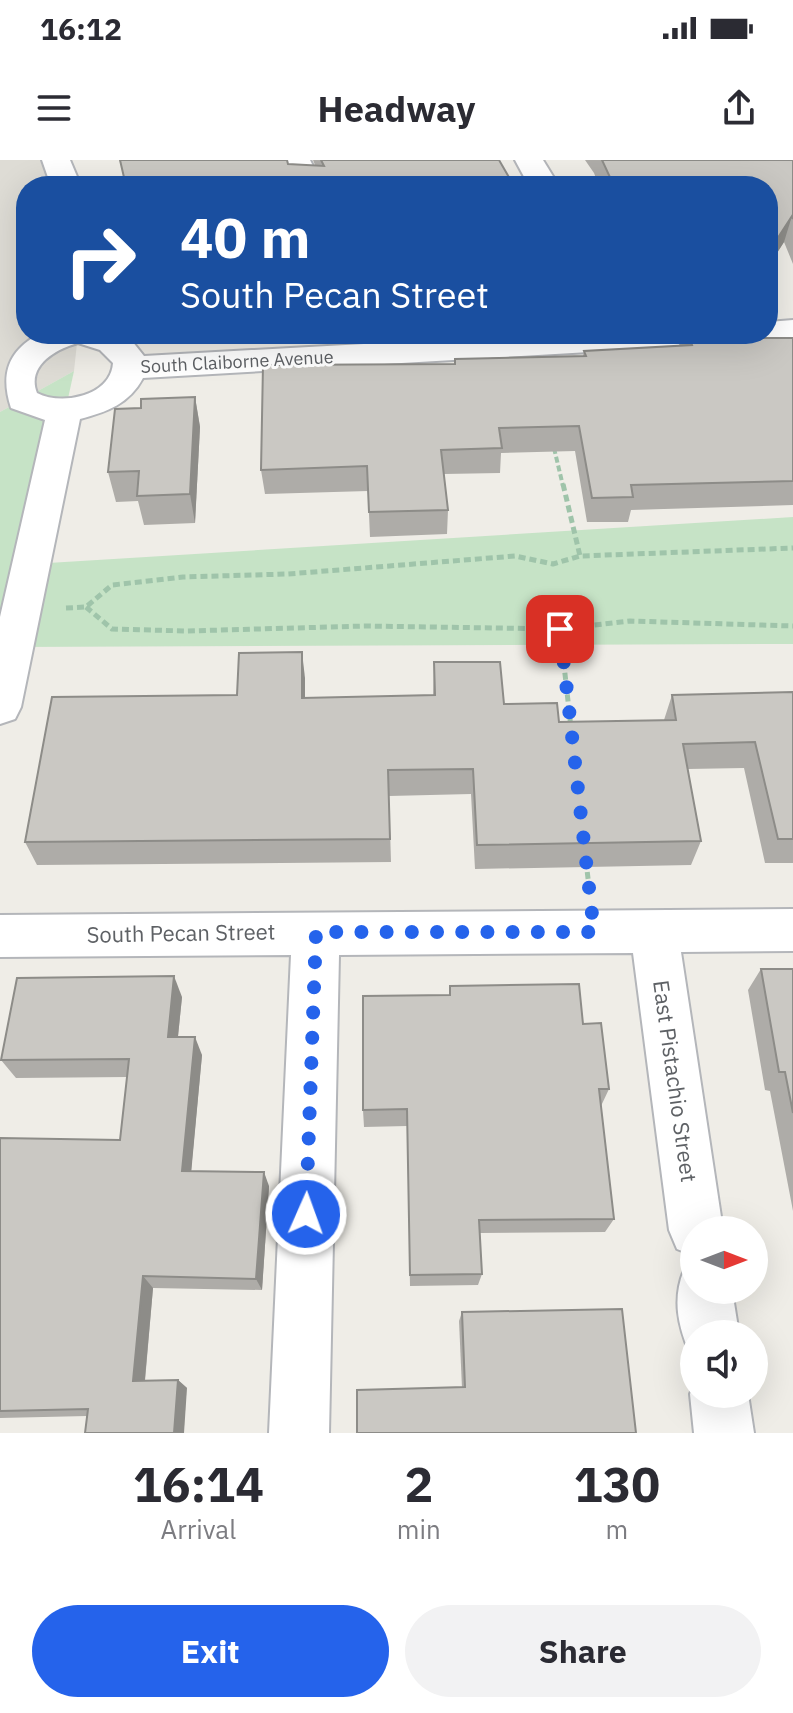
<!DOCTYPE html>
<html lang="en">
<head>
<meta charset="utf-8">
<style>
	:root { --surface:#fff; --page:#f2f2f3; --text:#2b2b33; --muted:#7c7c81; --accent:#2563eb }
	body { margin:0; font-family:"IBM Plex Sans",sans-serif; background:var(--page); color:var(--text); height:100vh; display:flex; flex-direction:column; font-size:30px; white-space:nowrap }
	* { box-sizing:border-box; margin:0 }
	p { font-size:26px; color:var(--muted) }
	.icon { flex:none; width:44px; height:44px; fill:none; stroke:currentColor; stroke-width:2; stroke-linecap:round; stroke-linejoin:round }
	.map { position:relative; height:1273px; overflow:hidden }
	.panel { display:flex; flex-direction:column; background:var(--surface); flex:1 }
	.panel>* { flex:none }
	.guide { position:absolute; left:16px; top:16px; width:762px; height:168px; border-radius:32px; box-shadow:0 8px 32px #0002; background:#1a4fa0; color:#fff; overflow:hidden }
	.needle { width:52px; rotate:90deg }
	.controls { position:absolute; left:680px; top:1056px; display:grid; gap:16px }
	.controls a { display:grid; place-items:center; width:88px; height:88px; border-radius:50%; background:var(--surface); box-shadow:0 8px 32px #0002; font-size:40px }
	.pin { position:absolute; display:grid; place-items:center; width:68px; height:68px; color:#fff; margin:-34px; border-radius:16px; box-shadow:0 4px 12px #0006 }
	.me { position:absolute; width:88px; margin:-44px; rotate:2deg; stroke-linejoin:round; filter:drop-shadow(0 0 6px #0008) }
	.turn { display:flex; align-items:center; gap:28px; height:168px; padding:0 32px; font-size:36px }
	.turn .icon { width:104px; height:104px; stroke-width:2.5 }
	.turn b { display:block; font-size:56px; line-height:68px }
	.eta { display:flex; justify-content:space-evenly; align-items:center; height:136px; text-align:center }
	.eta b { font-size:48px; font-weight:700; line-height:56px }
	.primary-button { display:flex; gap:16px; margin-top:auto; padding:16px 32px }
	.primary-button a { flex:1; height:92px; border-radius:48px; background:var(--accent); color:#fff; font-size:32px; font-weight:700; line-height:92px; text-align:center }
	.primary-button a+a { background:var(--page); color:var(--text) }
	.status { display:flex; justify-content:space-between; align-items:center; height:56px; padding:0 40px; background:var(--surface); direction:ltr }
	.status svg { height:22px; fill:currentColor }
	header { display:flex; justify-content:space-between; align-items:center; height:104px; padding:0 32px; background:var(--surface); font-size:36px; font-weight:700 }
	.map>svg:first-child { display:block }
	.education { fill:#dedcd5 }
	.green { fill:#c6e3c6 }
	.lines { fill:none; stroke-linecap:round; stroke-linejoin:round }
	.minor-casing { stroke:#b4b6ba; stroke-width:4 }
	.path-far1 { stroke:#9fc4aa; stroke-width:4; stroke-dasharray:6 3; stroke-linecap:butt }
	.path { stroke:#9fc4aa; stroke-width:5; stroke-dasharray:7 4; stroke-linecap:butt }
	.minor { fill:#fff; fill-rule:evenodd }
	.wall { fill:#aeaca8 }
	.shaded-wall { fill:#8d8c88 }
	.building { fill:#cac8c3; stroke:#8d8c88; stroke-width:2 }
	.route { stroke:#2563eb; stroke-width:14; stroke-dasharray:0 25.2 }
	.labels { text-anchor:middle; stroke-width:6; stroke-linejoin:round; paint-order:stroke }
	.far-street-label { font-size:18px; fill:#5e6165; stroke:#fff }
	.street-label { font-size:22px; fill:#5e6165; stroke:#fff }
</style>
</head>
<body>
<div class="status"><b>16:12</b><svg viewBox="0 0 49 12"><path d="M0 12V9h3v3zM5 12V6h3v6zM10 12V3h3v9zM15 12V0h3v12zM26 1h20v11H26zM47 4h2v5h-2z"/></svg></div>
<header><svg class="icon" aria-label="menu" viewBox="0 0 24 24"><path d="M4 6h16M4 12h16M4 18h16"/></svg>Headway<svg class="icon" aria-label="share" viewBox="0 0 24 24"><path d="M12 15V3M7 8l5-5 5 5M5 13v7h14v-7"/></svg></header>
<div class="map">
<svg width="793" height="1273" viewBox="0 0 793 1273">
	<rect width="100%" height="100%" fill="#efede7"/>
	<path class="education" d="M0,0h56l10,26h-40v148h52l-4,37 -74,41z"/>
	<path class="green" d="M74,211l-42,193 761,-47v127l-780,3 -13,60v-295z"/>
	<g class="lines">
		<defs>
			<g id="minor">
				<path d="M42,0h28l11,26h-30z"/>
				<path d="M282,0h28l13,26h-30z"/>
				<path d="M515,0h28l16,26h-30z"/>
				<path d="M793,160v20l-25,2 -12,-3 -3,-5h15v-12z"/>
				<path d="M39,174h82l11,7 12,15 401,-22h198l-4,7 -12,3 -584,34c-14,26 -36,34 -63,41l-59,288 -6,12 -15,5v-107l45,-197 -34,-12c-11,-34 -3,-57 28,-74zM78,183l22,7 13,13c-2,33 -51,43 -76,30 -11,-27 19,-44 41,-50z"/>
				<path d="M793,749v42l-112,1 42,278h-29v26l-17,-7 -8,-19 -36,-277 -294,2 -10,478h-60l22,-478 -291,2v-42z"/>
				<path d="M694,1106v24h38l7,44h-45v22l-4,-2c-12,-28 -18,-55 -6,-84z"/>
				<path d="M694,1224v10h54l6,39h-60l-4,-39z"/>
			</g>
		</defs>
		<use href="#minor" class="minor-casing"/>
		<path class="path-far1" d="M554,288l9,38"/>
		<g class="path">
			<path d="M563,324l17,72"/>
			<path d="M86,447l26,22 75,2 178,-5 195,3 70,-8 163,5"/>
			<path d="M66,448l20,-1 26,-22 71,-8 105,-3 227,-18 38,8 27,-8 213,-8"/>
			<path d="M560,469l11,99"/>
			<path d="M586,701l3,26"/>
		</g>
		<use href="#minor" class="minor"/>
	</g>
	<g class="wall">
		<path d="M313,0h186l15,26 -226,-22 27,1z"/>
		<path d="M585,0h208v104l-9,-22 -16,25v-81h-169l-5,-13z"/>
		<path d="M681,174h38l-1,4h75v167l-162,5 -3,12h-41l-12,-71 -74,2 -1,20 -56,1 4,36 -1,24 -77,3 -2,-46 -103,3 -4,-24 193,-106 1,-5 128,-3 1,-5 95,-5z"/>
		<path d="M195,237l5,30 -5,96 -51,2 -6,-24 -22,1 -8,-30 33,-64z"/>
		<path d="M434,502l70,42 55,18 105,-2 8,-25 121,-3v171h-28l-21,-95 -56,1 13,72 -10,24 -216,4 -4,-75 -82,2 2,66 -354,3 -12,-23 212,-147 68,-17v20l128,-3z"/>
		<path d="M761,809h32v242l-23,-120 -5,-1 -17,-100z"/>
		<path d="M450,826l133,38 26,65 -8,17 13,113 -9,13 -125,1 2,41 -4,11 -68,1 -3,-160 -43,1 -1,-17 86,-115z"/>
		<path d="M182,837l-4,40 24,18 -11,116 78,15 -7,104 -109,-2 -8,93 33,-1 9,8 -100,28 -87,2v-280l120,2 7,-63 -111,1 -15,-18z"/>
		<path d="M462,1152l174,121 -174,-45 -3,-67z"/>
	</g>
	<g class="shaded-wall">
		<path d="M792,56l-8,26 -16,25v-14z"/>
		<path d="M195,237l5,30 -5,96 -5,-29z"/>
		<path d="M302,492l3,26v46l-3,-26z"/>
		<path d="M174,816l8,21 -6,58 -8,-18z"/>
		<path d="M195,877l7,18 -12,130 -8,-14z"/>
		<path d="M264,1012l5,14 -7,104 -6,-11z"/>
		<path d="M143,1116l10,12 -9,101 -11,-8z"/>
		<path d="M178,1220l9,8 -3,45h-10z"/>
	</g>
	<g class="building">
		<path d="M120,0h167l1,4 36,2 -3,-6h178l15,26h-388z"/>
		<path d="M602,0h191v59l-1,-3 -24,37v-67h-154z"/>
		<path d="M688,174h27l-3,4h81v143l-162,4 2,12 -41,1 -13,-72 -80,2 3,20 -61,2 7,60 -79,2 -2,-46 -106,4 2,-105 192,-1v-5l131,-3 -2,-5 108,-6z"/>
		<path d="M195,237l-5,97 -53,2 2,-25 -31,1 7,-63 26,-1v-9z"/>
		<path d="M302,492v46l133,-3 -1,-33h66l4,42 53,-1 2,19 117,-2 -4,-25 121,-3v147h-15l-23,-97 -72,2 18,97 -224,4 -4,-76 -85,1 2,69 -365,3 27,-145 185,-2 2,-42z"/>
		<path d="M761,809h32v144l-8,-41h-6z"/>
		<path d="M174,816l-6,61h27l-13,134 82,1 -8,107 -113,-3 -10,105 45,-1 -4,53h-89l3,-24 -88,2v-273l120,2 9,-81 -128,1 16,-82z"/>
		<path d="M579,824l4,40 18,-1 8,66h-10l15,130 -135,1 3,54 -72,1 -3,-166 -44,1v-114l87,-1v-9z"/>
		<path d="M622,1149l14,124h-279v-43l108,-3 -3,-75z"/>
	</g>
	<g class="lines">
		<path class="route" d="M306,1054l10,-282h278l-34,-303"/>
	</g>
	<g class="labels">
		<g class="far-street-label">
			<text transform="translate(237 202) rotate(-3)" y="6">South Claiborne Avenue</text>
		</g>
		<g class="street-label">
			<text transform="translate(181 773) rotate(-1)" y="8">South Pecan Street</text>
			<text transform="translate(675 921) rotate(82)" y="8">East Pistachio Street</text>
		</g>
	</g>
</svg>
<div class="controls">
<a><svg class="needle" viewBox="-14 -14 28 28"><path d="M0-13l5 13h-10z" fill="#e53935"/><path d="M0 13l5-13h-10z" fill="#7c7c81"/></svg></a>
<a><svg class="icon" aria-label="sound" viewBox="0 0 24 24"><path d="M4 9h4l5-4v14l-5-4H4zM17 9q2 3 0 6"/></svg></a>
</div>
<div class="pin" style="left:560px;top:469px;background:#d93025"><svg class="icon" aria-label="arrive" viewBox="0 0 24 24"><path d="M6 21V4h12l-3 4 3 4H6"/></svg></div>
<svg class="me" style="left:306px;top:1054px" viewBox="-20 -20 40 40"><circle r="17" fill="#2563eb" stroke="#fff" stroke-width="3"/><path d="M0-11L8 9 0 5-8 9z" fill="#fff"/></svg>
<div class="guide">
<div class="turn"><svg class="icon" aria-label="right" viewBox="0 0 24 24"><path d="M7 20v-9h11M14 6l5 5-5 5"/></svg><div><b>40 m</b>South Pecan Street</div></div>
</div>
</div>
<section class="panel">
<div class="eta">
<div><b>16:14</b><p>Arrival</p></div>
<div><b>2</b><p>min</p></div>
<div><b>130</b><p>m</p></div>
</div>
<div class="primary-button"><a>Exit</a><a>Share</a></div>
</section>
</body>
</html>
